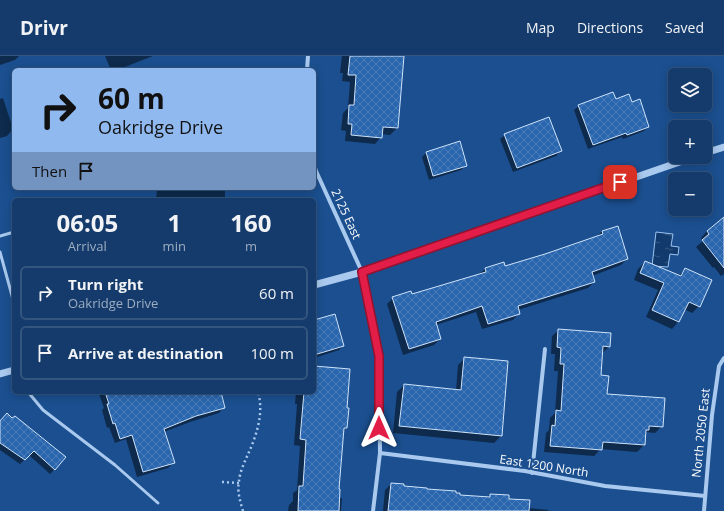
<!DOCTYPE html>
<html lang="en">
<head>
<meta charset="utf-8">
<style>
	:root { --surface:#143b6b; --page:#1d4271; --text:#f1f3f6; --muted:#9dadc1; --line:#33557e }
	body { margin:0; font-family:"Open Sans",sans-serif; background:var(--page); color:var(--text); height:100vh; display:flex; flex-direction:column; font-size:15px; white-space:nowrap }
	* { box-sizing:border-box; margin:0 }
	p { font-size:13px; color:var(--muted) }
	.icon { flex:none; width:22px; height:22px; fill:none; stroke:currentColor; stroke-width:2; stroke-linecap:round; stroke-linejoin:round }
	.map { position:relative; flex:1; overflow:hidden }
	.panel { position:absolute; left:12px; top:142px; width:304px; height:196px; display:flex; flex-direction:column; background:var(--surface); border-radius:6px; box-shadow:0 2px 10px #0003,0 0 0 1px var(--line) }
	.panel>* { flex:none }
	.banner { position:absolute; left:12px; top:12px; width:304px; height:122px; border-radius:6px; box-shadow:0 2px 10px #0003,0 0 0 1px var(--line); background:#90b9f0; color:#111; overflow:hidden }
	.buttons { position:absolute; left:668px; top:12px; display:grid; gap:8px }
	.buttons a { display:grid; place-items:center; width:44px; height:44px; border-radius:6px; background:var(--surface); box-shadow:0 2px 10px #0003,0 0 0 1px var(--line); font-size:20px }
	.pin { position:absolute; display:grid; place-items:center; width:34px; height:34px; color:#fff; margin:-17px; border-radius:8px; box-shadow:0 2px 6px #0006 }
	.me { position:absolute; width:44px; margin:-22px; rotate:0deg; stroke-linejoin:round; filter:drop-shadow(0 0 3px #0008) }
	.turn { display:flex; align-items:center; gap:14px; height:84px; padding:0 20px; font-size:18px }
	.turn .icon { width:52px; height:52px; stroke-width:2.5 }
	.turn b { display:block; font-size:28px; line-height:34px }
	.then { display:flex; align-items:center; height:38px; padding:0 20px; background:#0003; gap:8px; font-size:15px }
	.eta { display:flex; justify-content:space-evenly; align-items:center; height:68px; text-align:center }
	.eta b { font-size:24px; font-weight:700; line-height:28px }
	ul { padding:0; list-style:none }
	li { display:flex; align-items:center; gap:12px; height:54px; margin:0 8px 6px; padding:0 12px; border:2px solid var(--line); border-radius:6px }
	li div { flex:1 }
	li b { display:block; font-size:15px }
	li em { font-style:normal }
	header { display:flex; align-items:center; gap:24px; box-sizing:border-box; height:56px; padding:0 20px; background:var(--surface); border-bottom:1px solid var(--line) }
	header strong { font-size:19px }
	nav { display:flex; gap:22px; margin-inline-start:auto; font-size:14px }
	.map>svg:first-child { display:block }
	.water { fill:url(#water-ripples); stroke:#9cc4f0 }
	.shadow { fill:#0007 }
	.building { fill:url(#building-cross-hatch); stroke:#cfe3fa }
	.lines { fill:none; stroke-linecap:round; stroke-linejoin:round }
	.path { stroke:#a9c9ee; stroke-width:2.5; stroke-dasharray:2 3; stroke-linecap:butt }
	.service { stroke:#a9c9ee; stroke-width:3 }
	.minor { stroke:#a9c9ee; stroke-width:4 }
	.tertiary { stroke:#a9c9ee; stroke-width:7 }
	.route-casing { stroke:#92132f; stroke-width:10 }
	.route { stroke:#e11d48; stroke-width:7 }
	.labels { text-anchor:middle; stroke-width:4; stroke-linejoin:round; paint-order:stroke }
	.street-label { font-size:12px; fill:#fff; stroke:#1b4f8f }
</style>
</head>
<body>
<header>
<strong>Drivr</strong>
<nav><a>Map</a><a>Directions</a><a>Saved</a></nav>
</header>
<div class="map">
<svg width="724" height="455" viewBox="0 0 724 455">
	<defs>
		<pattern id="water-ripples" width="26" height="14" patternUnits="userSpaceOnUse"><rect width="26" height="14" fill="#123a6d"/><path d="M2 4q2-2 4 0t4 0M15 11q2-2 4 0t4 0" fill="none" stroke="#365883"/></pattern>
		<pattern id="building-cross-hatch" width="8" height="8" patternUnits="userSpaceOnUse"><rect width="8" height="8" fill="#2a66ad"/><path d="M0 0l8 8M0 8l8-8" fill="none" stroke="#4a7db9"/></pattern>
	</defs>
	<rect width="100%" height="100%" fill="#1b4f8f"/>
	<path class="water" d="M656,176l17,2 -2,12 8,1 -1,8 -8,-1 -2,13 -16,-1z"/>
	<g class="shadow">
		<path d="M0,0h19l-4,4 -15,5z"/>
		<path d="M105,0h48l-36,14h-6z"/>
		<path d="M342,0h62l-7,72 -7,7 -8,-1 -1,3 -6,7 -30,-3 1,-10 -5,-1 2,-17 5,-5 2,-26 -8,-1 1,-8h-3z"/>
		<path d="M179,12l52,1 -55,1z"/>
		<path d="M3,42l10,31 -6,7 -7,2v-39z"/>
		<path d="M615,45l17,2 16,24 -4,4 -21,8 -1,-2 -34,12 -14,-39 5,-4z"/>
		<path d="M505,79l56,16 -5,5 -43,16 -13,-33z"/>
		<path d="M459,87l7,22 -5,5 -32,10 -7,-23 4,-4z"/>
		<path d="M157,132h68v12h-69z"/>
		<path d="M724,168v50l-3,2 -7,-9 -1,1 -17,-21 7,-6 -2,-3 6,-7z"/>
		<path d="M602,175l25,28 -6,6 -29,11 2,6 -6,6 -70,22 1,3 -6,7 -31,9 -6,-17 -40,13 4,14 -6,6 -31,10 -16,-51 6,-6 19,-2 66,-21 7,-6 18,-6 1,4 41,-12 52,-18z"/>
		<path d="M645,206l34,14 6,-7 14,37 -7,7 -8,-4 -6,13 -6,7 -26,-12 12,-27 -24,-10 4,-11z"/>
		<path d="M314,265l29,25 -4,4 -25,8z"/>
		<path d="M559,274l50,17 -7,6 -3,23 7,19 56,31 -7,7 -9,-1 -2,13 -7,7 -36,-3 -7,7 -50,-4 2,-19 3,-3 1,-12 5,-5 3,-42h-4l1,-17h-4l1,-18z"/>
		<path d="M465,302l42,4 -6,74 -7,7 -101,-10 4,-41 7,-7 52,6 2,-26z"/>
		<path d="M314,311l32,42v19l-3,3 -5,59 1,8h3l-1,13h-53l1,-6 4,-4v-8l4,-3 3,-44 -6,-1 3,-41h-2l1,-12h18z"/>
		<path d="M100,336h125l-4,4 3,11 -5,6 -29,9 -26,10 9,31 -5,5 -31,9 -11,-38 -11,4 -6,-16 -2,1 -5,-18 2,-2 -5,-14z"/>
		<path d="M0,366l65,36 -15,16 -21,-19 -9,9 -20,-14z"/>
		<path d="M391,428l12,1v2l56,9 28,2 4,-3 16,11 42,4 -1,1h-165l2,-21z"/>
	</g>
	<g class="building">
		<path d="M350,0h54l-6,72 -15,-1 -1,11 -31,-3 1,-11h-4l1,-19h5l2,-30h-8z"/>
		<path d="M613,36l3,7 13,-5 3,8 8,-3 9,28 -22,8 -1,-2 -33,12 -15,-40z"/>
		<path d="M549,61l13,34 -45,17 -13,-34z"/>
		<path d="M460,85l7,25 -34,10 -7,-24z"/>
		<path d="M724,161v51l-22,-28 7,-6 -2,-3z"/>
		<path d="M618,170l10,33 -36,13 3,10 -77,24 2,8 -32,10 -6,-18 -46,16 5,17 -32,10 -17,-52 19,-6 1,3 74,-22 -1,-4 19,-6 1,4 40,-12 58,-20 -1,-3z"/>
		<path d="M645,205l36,15 4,-8 27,12 -12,27 -11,-5 -10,20 -27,-12 12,-27 -24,-10z"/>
		<path d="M335,258l9,32 -30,9v-35z"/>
		<path d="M558,273l53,4 -1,14 -7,-1 -2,29 8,1 -2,18 58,4 -2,29 -14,-1v4h-3l-1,15 -42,-3 -1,8 -52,-4 2,-21 3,1 1,-16 5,1 3,-47h-4l1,-16 -4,-1z"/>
		<path d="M464,301l44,4 -6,75 -103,-10 5,-42 57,6z"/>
		<path d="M314,310l36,3 -3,39h2l-2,20h-3l-5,61h1l-1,22h-41l1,-25h4l3,-46 -6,-1 4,-47h10z"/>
		<path d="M105,336h116l4,16 -29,8 -32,13 11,34 -32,9 -11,-37 -12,4 -5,-16 -2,1 -6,-20h2z"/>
		<path d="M7,357l5,5 3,-2 51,41 -11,13 -21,-19 -9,9 -25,-17v-22z"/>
		<path d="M391,427l13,1v2l23,2v1l29,2v2h4v2l30,2v-3l19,1v4l21,1 -1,11h-141z"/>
	</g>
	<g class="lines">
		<g class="path">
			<path d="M222,426l17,1"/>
			<path d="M243,455c-3,-10 -6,-20 -4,-30 1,-10 6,-20 10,-29 8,-18 15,-40 9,-60"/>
		</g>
		<g class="service">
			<path d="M0,180l14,-4"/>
			<path d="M0,196l14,51"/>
			<path d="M28,336l15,18 72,55 43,38"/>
		</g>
		<g class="minor">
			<path d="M307,14l1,-14"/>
			<path d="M314,108l2,7 46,101 17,84 1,97 -7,58"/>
			<path d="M380,397l145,18 80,15 100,10"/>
			<path d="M532,417l13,-124"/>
			<path d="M704,455l8,-96 7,-49 5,-8"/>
		</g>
		<g class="tertiary">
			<path d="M705,97l19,-6"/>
			<path d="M314,229l48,-13 332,-115"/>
			<path d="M0,318l14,-4"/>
		</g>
	</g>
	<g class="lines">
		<defs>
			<path id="route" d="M379,372v-72l-17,-84 258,-90"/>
		</defs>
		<use href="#route" class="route-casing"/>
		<use href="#route" class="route"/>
	</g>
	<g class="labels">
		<g class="street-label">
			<text transform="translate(346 158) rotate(65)" y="4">2125 East</text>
			<text transform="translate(701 377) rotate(-84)" y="4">North 2050 East</text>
			<text transform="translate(544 410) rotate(9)" y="4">East 1200 North</text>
		</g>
	</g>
</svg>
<div class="buttons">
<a><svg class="icon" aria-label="layers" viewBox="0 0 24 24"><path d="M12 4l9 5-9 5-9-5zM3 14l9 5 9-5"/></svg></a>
<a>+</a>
<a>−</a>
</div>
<div class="pin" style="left:620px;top:126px;background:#d93025"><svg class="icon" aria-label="arrive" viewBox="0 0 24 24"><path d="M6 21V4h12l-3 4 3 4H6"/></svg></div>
<svg class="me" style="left:379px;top:372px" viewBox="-20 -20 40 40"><path d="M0-17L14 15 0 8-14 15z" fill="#e11d48" stroke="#fff" stroke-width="4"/></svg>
<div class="banner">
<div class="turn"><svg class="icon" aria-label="right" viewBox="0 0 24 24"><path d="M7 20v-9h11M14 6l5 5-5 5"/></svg><div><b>60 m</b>Oakridge Drive</div></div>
<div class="then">Then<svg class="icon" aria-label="arrive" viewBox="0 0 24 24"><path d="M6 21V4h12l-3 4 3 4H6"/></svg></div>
</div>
<section class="panel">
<div class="eta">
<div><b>06:05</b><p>Arrival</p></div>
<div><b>1</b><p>min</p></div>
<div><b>160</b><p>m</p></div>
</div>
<ul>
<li><svg class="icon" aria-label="right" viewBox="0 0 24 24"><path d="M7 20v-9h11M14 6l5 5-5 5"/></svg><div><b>Turn right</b><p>Oakridge Drive</p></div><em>60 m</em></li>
<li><svg class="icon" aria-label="arrive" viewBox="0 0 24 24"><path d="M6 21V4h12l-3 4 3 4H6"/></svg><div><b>Arrive at destination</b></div><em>100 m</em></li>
</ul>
</section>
</div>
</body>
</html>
